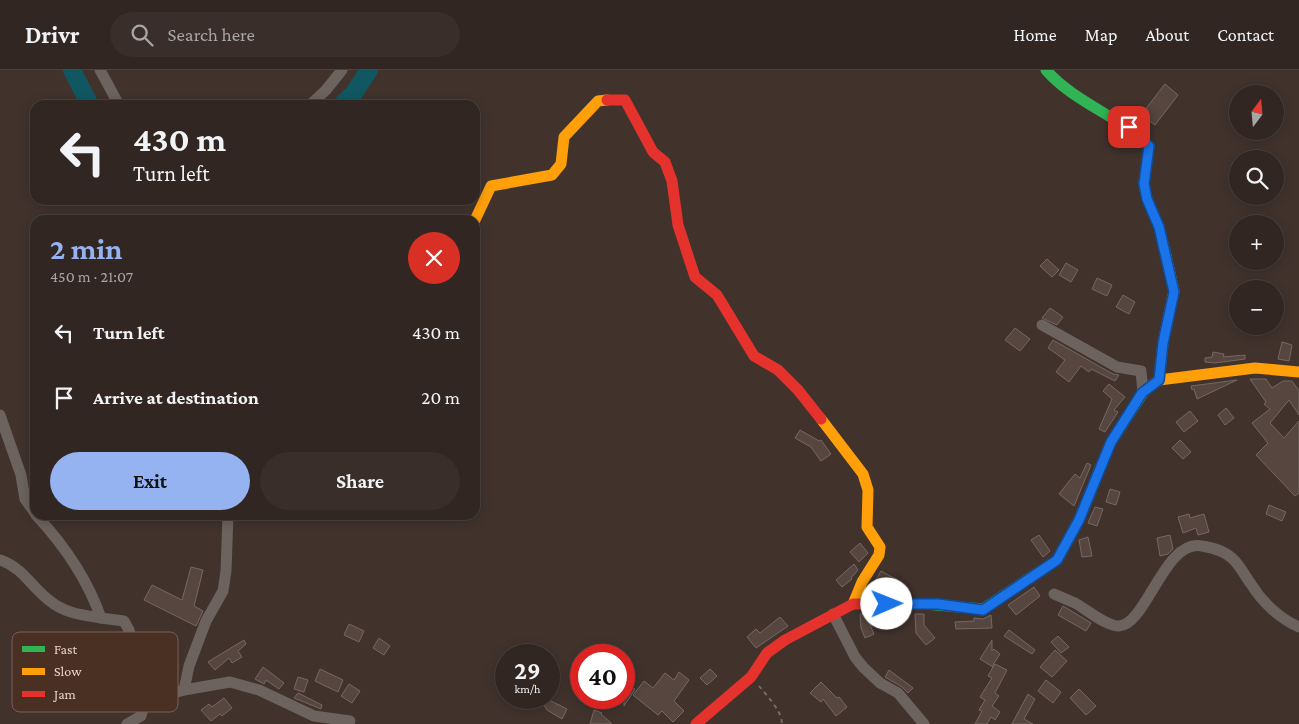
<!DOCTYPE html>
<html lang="en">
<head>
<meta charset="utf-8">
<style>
	:root { --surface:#312621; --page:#392e2a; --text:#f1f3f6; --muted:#a8a5a5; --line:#4c433f; --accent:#95b2f1 }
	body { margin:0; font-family:"Crimson Pro",serif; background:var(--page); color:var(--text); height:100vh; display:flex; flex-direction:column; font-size:19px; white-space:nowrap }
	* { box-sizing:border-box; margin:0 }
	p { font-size:16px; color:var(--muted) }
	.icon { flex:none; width:28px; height:28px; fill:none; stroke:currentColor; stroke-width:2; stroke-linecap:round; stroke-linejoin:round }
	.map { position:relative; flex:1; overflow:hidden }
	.panel { position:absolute; left:30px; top:145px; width:450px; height:305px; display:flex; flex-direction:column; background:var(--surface); border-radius:15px; box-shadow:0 2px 12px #0003,0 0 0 1px var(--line) }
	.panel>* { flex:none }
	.guide { position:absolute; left:30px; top:30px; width:450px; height:105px; border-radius:15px; box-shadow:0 2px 12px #0003,0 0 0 1px var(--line); background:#312621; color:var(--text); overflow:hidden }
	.needle { width:32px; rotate:16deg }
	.buttons { position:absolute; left:1229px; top:15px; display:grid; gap:10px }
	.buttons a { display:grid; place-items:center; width:55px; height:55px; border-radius:50%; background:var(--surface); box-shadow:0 2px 12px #0003,0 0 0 1px var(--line); font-size:25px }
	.speed { position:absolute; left:495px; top:574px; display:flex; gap:10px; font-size:25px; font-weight:700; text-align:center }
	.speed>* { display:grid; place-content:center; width:65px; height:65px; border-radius:50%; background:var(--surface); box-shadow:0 2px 12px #0003,0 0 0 1px var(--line); line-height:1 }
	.speed small { font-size:12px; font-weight:400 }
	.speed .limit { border:8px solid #d22; background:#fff; color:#111 }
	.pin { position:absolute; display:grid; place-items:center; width:42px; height:42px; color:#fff; margin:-21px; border-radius:10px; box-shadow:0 2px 8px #0006 }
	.me { position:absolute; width:55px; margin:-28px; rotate:89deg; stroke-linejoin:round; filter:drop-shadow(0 0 4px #0008) }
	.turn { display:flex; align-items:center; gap:18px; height:105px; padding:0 20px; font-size:22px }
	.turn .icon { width:65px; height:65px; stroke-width:2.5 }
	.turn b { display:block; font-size:35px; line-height:42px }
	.round { display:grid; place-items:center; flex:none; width:52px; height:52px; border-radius:26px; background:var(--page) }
	.summary { display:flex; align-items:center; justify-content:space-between; height:85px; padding:0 20px }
	h1 { font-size:30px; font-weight:700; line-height:38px; color:var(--accent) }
	.cta { display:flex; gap:10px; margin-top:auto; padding:10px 20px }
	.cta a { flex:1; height:58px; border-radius:30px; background:var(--accent); color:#111; font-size:20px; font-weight:700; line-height:58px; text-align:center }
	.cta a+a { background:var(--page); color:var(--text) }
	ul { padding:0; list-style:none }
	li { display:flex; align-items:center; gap:15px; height:65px; padding:0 20px }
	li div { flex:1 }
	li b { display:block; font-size:19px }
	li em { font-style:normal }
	header { display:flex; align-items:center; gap:30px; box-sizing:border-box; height:70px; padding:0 25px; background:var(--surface); border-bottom:1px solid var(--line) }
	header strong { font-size:24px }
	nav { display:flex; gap:28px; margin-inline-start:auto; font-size:18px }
	.search { width:350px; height:45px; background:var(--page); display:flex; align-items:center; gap:12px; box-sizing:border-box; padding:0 18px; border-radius:28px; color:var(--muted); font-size:19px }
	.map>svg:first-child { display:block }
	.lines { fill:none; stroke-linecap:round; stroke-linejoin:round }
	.river { stroke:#105762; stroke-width:18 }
	.building { fill:#56463f; stroke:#756863 }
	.path { stroke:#756c68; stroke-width:2; stroke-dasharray:4 4; stroke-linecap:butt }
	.street { stroke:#6c625e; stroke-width:11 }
	.fast { stroke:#30b455; stroke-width:11 }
	.slow { stroke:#ff9f0a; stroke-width:11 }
	.jam { stroke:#e5322d; stroke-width:11 }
	.route-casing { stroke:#114b97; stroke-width:12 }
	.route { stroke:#1a73e8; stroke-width:9 }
	.key { fill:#4a2f23; stroke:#786056; stroke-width:1 }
	.key-label { font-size:14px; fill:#e5d3cc }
</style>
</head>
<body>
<header>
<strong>Drivr</strong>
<div class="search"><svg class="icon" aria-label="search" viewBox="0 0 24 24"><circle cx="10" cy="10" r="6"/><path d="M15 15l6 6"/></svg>Search here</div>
<nav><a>Home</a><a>Map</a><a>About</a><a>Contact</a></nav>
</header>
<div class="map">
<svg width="1299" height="654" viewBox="0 0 1299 654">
	<rect width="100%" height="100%" fill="#41322c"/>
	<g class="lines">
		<g class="river">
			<path d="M72,0l18,35"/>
			<path d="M341,35l13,-12 15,-23"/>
		</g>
	</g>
	<g class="building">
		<path d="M1165,14l13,11 -23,30 -14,-10z"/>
		<path d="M1047,189l12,11 -7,7 -12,-11z"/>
		<path d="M1066,193l12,7 -7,12 -12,-7z"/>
		<path d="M1097,208l15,7 -5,11 -15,-7z"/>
		<path d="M1123,225l12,7 -6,12 -13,-7z"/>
		<path d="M1050,238l13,9 -6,8 -15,-7z"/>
		<path d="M1015,258l15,11 -10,12 -15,-11z"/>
		<path d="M1053,270l60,34 6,1 -4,6 -24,-12 -2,3 -8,-6 -12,16 -13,-10 9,-12 -17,-12z"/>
		<path d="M1282,272l10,3 -3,16 -11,-2z"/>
		<path d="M1213,282l11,2 -1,3 22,-2v4l-30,4 -10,-1v-4l7,-1z"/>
		<path d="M1250,309h16l6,9 11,-7h9l7,10v24l-10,-15 -19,23 14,15 15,-17v72l-4,3 -39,-41 12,-12 -16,-20 18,-14 -6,-5 2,-2z"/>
		<path d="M1237,310l-40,19 -3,-10 -2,1 -1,-4z"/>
		<path d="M1109,314l16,13 -11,13 4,2 -13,20 -6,-3 13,-30 -9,-8z"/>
		<path d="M1226,338l8,10 -9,7 -7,-10z"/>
		<path d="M1190,341l8,10 -14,11 -8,-10z"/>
		<path d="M800,360l19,11 2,-1 10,14 -10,7 -10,-14 -16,-9z"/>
		<path d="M1180,370l11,12 -8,7 -11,-11z"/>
		<path d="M1087,393l4,2 -17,41 -15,-12 16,-20 5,4z"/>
		<path d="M1110,419l10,3 -4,13 -10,-3z"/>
		<path d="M1269,435l17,7 -4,9 -16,-7z"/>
		<path d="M1095,437l8,2 -6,17 -9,-3z"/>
		<path d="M1189,444l1,4 14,-4 5,18 -11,3 -2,-7 -13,5 -5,-16z"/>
		<path d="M1039,465l11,16 -7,6 -12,-17z"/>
		<path d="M1170,465l3,14 -5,5 -8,2 -3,-18z"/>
		<path d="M1088,467l4,19 -10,1 -3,-17z"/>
		<path d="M860,473l8,10 -9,9 -9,-10z"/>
		<path d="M854,494l4,6 -7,8 1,1 -10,8 -6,-7z"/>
		<path d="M191,497l12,3 -9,36 9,5 -7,15 -52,-26 8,-15 30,15z"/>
		<path d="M881,501l17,9 -5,10 -5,-3 -1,7h-19z"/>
		<path d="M1034,517l6,9 -24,19 -8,-10z"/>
		<path d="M1063,536l28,17 -5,8 -28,-16z"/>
		<path d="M860,544h8l1,8 5,12 -9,4 -4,-10z"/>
		<path d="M915,544h9v11l11,13 -9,7 -10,-12z"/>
		<path d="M991,545l1,13 -36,1 -1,-7 19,-1v-3l9,1z"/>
		<path d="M780,547l8,9 -32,22 -9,-11 9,-8 4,4z"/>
		<path d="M349,554l15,7 -5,11 -15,-7z"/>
		<path d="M1009,560l26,20 -3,4 -28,-18z"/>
		<path d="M1058,566l11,11 -8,6 -10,-11z"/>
		<path d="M379,568l11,8 -6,9 -11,-7z"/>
		<path d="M244,570l2,4 -8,7 4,6 -10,6 -3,-5 -14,12 -7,-8z"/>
		<path d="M992,570v11l2,-2 6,5 -7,11v2l2,-3 12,6 -12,23 4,3 -7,10 8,6 -5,8 -4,-3 -4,7h-12l7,-13 -3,-1 6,-10 -5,-3 12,-19 -4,-2 5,-9 -13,-8z"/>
		<path d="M1055,580l12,11 -15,16 -12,-10z"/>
		<path d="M263,597l21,16 -5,6 -13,-9 -2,4 -9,-5z"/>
		<path d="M320,599l23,11 -5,12 -23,-11z"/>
		<path d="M710,599l7,7 -10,9 -7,-7z"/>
		<path d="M889,600l24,18 -5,5 -6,-6 -17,-10z"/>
		<path d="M679,602l10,8 -15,21 10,10 -11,11 -11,-11 -4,4 -25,-20 11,-14 9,7 12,-15 9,7z"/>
		<path d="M298,607l10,3 -4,12 -10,-3z"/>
		<path d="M1046,610l15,12 -8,11 -15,-12z"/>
		<path d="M624,612l11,7 -11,17z"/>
		<path d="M821,612l16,16 2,-1 8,10 -11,9 -13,-17 -2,3 -11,-9z"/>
		<path d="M349,614l11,7 -8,12 -11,-7z"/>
		<path d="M1079,619l17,17 -10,9 -16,-17z"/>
		<path d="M298,623l24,12 -1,4 -27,-11z"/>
		<path d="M1028,624l7,5 -11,20 9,5h-21z"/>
		<path d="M224,628l8,10 -10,8 -2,-2 -9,7 -10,-11 8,-6 3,3z"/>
		<path d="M545,628l22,11 -5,10 -15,-9 -5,-8z"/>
		<path d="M594,640l8,3 -1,1 11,10h-22z"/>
	</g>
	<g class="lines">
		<path class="path" d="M759,616c8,10 23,25 23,38"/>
		<g class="street">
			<path d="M100,0l19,35"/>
			<path d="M310,35l16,-15 16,-20"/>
			<path d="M1042,255l75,42 24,4 2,22"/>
			<path d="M0,345l21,60 4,24 10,14"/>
			<path d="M36,445c29,31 51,63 65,103l23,3 5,9 5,24 -1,17 4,16 8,14 -4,15 -14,8"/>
			<path d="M0,490c24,8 31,27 50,41 14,12 33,14 51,17"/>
			<path d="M1054,524c7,3 14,6 21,9 11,6 32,24 44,23 28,-2 46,-88 83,-80 12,2 23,5 31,13 8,8 12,17 18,25 11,18 29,35 48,43"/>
			<path d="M833,544l22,43 8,10 17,16 18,10 26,31"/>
			<path d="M184,620l5,-24 17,-45 17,-30 3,-20 2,-56"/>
			<path d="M145,631l39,-11 46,-8 29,8 55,26 36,5"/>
		</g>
		<g class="fast">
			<path d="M1046,0c29,33 72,45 103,76l-5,38 3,15 12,28 7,29"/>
			<path d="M925,534l58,5 74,-49 22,-40 32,-78 32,-49 9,-8"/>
		</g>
		<g class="slow">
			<path d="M475,150l16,-34 61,-11 9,-11 3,-27 34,-36 9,-1"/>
			<path d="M1159,310l4,-37 11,-52 -8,-35"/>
			<path d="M1152,315l7,-5 96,-12 44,4"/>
			<path d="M821,349l42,55 5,16 -1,37 13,20 -1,8 -17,27 -9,22"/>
		</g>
		<g class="jam">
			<path d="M607,30h18l28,52 12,10 7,19 6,44 17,52 22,18 37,61 24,14 20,20 23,29"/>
			<path d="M696,654l55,-47 16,-24 18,-13 68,-36h72"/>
		</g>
	</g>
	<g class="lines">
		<defs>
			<path id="route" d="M887,534h51l45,6 74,-50 22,-40 32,-78 31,-49 17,-13 4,-37 11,-51 -15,-65 -12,-28 -3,-15 5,-38 -20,-19"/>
		</defs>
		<use href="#route" class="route-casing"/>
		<use href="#route" class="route"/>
	</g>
	<rect x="12" y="562" width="166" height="80" rx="8" class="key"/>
	<rect x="22" y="576" width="23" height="6" fill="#30b455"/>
	<rect x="22" y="598" width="23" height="7" fill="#ff9f0a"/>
	<rect x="22" y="621" width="23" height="6" fill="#e5322d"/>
	<g class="key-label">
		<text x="54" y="584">Fast</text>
		<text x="54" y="606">Slow</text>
		<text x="54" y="629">Jam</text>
	</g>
</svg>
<div class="buttons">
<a><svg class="needle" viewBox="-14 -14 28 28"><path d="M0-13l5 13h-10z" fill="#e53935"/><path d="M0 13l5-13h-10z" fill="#a8a5a5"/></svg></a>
<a><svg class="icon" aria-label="search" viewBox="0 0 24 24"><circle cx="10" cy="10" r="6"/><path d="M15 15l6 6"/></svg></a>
<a>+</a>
<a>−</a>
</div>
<div class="speed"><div>29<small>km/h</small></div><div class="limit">40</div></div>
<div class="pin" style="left:1129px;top:57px;background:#d93025"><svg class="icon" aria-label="arrive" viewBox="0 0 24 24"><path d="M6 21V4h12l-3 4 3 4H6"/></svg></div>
<svg class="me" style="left:887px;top:534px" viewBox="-20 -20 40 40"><circle r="19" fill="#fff"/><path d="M0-13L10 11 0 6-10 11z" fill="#1a73e8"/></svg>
<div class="guide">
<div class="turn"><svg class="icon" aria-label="left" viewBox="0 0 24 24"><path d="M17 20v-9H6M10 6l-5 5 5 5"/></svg><div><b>430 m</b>Turn left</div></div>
</div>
<section class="panel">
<div class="summary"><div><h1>2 min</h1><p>450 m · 21:07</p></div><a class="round" style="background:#d93025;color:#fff"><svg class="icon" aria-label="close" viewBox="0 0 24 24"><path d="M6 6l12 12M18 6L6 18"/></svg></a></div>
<ul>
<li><svg class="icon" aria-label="left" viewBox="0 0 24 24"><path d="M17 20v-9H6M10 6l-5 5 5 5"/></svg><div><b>Turn left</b></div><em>430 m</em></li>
<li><svg class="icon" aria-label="arrive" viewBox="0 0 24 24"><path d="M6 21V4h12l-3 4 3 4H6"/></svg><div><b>Arrive at destination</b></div><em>20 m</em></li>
</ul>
<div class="cta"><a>Exit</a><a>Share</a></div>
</section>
</div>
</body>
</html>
